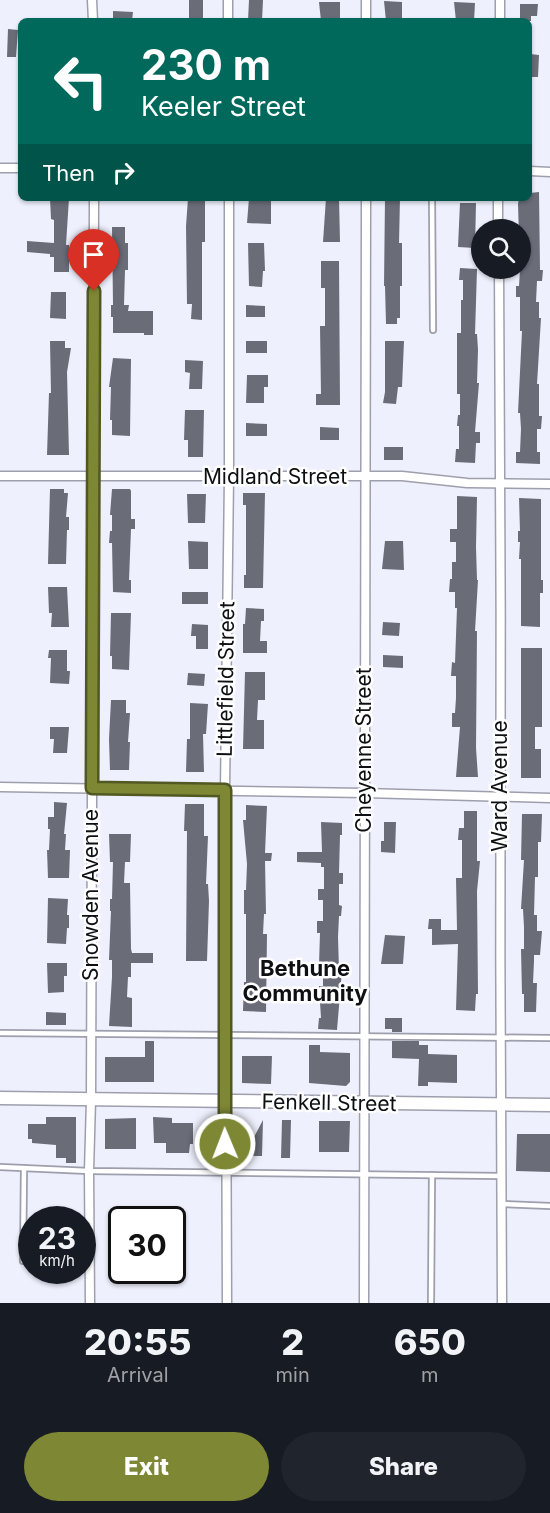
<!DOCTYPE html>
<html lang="en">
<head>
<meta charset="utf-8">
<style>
	:root { --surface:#171b24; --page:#20242c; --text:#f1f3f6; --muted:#9ea1a6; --accent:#7d8734 }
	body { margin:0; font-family:Inter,sans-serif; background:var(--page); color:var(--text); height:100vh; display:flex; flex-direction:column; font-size:22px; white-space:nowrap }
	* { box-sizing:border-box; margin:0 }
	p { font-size:20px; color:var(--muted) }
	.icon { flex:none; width:33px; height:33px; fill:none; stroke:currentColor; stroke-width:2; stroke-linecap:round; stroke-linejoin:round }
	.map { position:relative; height:1303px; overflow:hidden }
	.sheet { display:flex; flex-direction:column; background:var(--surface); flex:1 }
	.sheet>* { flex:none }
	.guide { position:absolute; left:18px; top:18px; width:514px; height:183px; border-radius:9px; box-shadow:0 2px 4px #0004; background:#00695c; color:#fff; overflow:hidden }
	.tools { position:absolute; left:471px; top:219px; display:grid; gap:12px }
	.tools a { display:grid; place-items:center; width:60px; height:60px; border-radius:50%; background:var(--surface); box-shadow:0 2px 4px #0004; font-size:30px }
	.speed { position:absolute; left:18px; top:1206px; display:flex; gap:12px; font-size:30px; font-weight:700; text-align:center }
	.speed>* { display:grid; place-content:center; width:78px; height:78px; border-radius:50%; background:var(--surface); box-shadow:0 2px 4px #0004; line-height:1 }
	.speed small { font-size:15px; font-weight:400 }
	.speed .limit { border:3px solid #111; border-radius:9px; background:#fff; color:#111 }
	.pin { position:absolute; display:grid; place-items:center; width:51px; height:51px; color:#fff; margin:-62px -26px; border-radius:50% 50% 50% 0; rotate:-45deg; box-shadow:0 0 6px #0007 }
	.pin .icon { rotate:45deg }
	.me { position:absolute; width:66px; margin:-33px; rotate:359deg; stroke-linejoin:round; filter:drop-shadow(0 0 4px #0008) }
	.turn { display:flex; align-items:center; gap:21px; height:126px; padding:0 24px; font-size:27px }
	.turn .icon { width:78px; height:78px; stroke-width:2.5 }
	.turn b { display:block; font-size:42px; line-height:51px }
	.then { display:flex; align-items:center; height:57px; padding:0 24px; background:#0003; gap:12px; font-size:22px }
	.eta { display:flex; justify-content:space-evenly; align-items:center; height:102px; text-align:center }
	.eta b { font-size:36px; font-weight:800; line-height:42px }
	.button { display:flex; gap:12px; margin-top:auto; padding:12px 24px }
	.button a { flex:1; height:69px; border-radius:36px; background:var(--accent); color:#fff; font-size:24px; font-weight:800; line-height:69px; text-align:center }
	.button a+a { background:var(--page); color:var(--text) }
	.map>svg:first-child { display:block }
	.building { fill:#6a6c78 }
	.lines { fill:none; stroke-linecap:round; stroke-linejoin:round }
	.lane-casing { stroke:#9e9fac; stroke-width:8 }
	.street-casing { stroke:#9e9fac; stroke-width:11 }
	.secondary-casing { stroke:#9e9fac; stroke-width:15 }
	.lane { stroke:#fff; stroke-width:4.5 }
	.street { stroke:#fff; stroke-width:8 }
	.secondary { stroke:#fff; stroke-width:12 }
	.route-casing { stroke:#515822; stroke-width:15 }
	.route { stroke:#7d8734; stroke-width:10 }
	.labels { text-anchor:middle; stroke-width:5; stroke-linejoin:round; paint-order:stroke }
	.street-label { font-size:21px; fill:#0e0f13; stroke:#fefefe }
	.neighbourhood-label { font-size:22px; font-weight:bold; fill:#0e0f13; stroke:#fefefe }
</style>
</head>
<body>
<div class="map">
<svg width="550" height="1303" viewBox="0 0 550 1303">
	<rect width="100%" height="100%" fill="#eef0fd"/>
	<g class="building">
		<rect x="189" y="0" width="14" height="21"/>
		<path d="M249,0h14l-1,21h-14z"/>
		<path d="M384,1l18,1v19h-16z"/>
		<path d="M319,2h21v19h-19z"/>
		<path d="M454,2l21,1 -1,18h-18z"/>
		<path d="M520,4h18l-1,12h-6v5h-11z"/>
		<path d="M113,11l20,1 -1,9h-19z"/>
		<path d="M8,29l10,1 -2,27h-9z"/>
		<path d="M530,54l9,1 -1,22h-8z"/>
		<path d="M539,192l1,78h3l-1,11h-5l-1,21h3v16h2l-4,66h2v32h3l-1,13h-4v23h3v12l-24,-1v-11h4l1,-23 -1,-16h-2l4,-82h-2v-34h-4v-11h3l1,-17 -2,-65 1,-6h11v-5z"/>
		<path d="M50,198h19l-3,47h3v27h-15v-15h-4v-3l-23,-2v-11l27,2v-23l-3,-1z"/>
		<path d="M188,198l17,1v43h-3v78l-11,-1 1,-15h-5l-1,-78z"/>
		<path d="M249,198h22v26l-24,-1z"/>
		<path d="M326,198h13l1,44h-17z"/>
		<path d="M385,198h15l-1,45h3v43h-2v32h-3v6h-11l-1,-38h-1z"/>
		<path d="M460,203h16l-1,45 -17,-1z"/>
		<path d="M112,227h13v16h3v27h-3l-1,35h5l-1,6h25v24h-9v-2h-31v-16h-2v-12h2z"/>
		<path d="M248,243h16l1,28h-2l-1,16 -13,-1z"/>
		<path d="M321,261h18l1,144h-24v-11h5l-1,-68h5v-38h-4z"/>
		<path d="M460,268l17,1 -2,65h2l1,16 -1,33h2l-4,49h5v11h-4l-1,20 -20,-1 1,-13h3v-23h-2l1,-11h2v-21h-3v-61h4v-33h2v-20h-4z"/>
		<path d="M51,292h15v27l-16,-1z"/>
		<path d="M246,305l19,1v11h-19z"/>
		<path d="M50,341h15v7h6l-4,24 2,83h-22l2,-62h2z"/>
		<rect x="246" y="341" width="21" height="12"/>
		<path d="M385,341h19l-2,46h-4l-2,17 -13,-1 2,-11z"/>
		<path d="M113,358l18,1 -1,77 -18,-1v-15h-2l1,-33h-2z"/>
		<path d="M185,360l18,1 -1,28h-13l1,-16 -5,-1z"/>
		<path d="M247,375h21v12h-4v16h-18z"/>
		<path d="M185,410h19l-1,47h-15v-17h-4z"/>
		<path d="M246,423l21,1v12h-21z"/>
		<path d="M320,427l19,1v12h-19z"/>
		<rect x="384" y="447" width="19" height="13"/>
		<path d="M50,489h14v4h4l-2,24h3v13h-2l-1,34h-18z"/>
		<path d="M112,489h18l1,2v28h4v10h-4l-2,51h2v13l-18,-1 -1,-49h-3l1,-12h2v-16h-2z"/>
		<path d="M243,493h22l-2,95h-19v-13h2v-70h-3z"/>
		<path d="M187,494h19l-1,29h-17z"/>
		<path d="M457,496l20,1 -1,50 1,33h1l-3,51h2l-1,117 2,29h-22l4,-50h-8v-14h3l1,-15v-22h-5l1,-14 3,1 2,-55h-2v-16h-6l1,-13h2v-17h4v-20h-6v-13h7z"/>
		<path d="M519,498l22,1v81h2v13h-3v34l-19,-1v-67h-2l1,-17h-2v-11h2z"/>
		<path d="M188,541l20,1v27h-19z"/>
		<path d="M385,541h18l1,29 -22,-1z"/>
		<path d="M48,587h19l2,40h-18l1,-14h-3z"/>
		<rect x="182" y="592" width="26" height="12"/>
		<path d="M246,608l18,1v12h-3l-1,20h7v12h-24v-29h2z"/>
		<path d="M111,613h20l-2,57 -17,-1v-13h-2z"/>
		<path d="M383,622l17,1 -1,13 -17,-1z"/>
		<path d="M192,624l16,1v24h-12v-13h-5z"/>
		<path d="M521,648h21v79h-7v22h6v29h-20z"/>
		<path d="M49,650h18v21h3l-1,13 -19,-1 1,-25h-3z"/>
		<path d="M383,655l20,1v12l-20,-1z"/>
		<path d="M245,672h20v28h-7l-1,20h7v29h-21z"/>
		<path d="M188,673l17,1 -1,12 -17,-1z"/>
		<path d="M111,700h15v13h4l-2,29h2l-1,28h-19l-1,-31z"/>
		<path d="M190,703l18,1 -2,30h-3l1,38h-18l1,-33h3z"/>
		<path d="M50,727h19l-2,26h-14l1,-14h-4z"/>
		<path d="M54,802l13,1 -3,31h2l-1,16h5l-1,28h-21l-1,-28h2l1,-21h-2v-12h6z"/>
		<path d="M185,804h19v32h4l-2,48h2l1,17 -2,60h-21l1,-130h-3z"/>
		<path d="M246,805l21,1 -2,47h7l-1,8h-6l1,53h-2l-1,20h4l-1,78 -23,-1 1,-29h2v-68h-2v-24h2l1,-26 -4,-44h3z"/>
		<path d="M464,811h13v50h3l-3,30 1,103h-2l-1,17 -19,-1 2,-66 -26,1v-16h-4l1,-10h12v11h16l-1,-52h6v-38h-4l1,-12h5z"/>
		<path d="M522,814h20l-1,28h-3v35h-3l-1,38h3v16h5l-2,24h-6v6l-1,22h4l-1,29h-12v-18h-2l-1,-45h3v-22l-1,-18h-2l3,-49h-3z"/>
		<path d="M321,822l21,1v12h-2l-1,38h4v11h-4v21l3,1 -1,10h-2l-1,21 1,33h3l-5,60 -19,-1 1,-11h2l-2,-32h4v-21h-4l1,-32h-3v-12h6v-21h-5v-11h6v-22h-3v-4l-24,-1v-10h25z"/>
		<path d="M384,822h12l-1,31 -14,-1v-11h3z"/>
		<path d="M109,834h22l-1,28h-5l-1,21h6l1,66 1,4h21v10h-22v14h-3l-1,20 5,1v29l-23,-1 3,-49v-17h-3l2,-49h-1v-12h2l1,-37h-3z"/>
		<path d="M48,898l20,1 -1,16h2v13h-2l-1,16 -19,-1z"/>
		<path d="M385,935l20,1 -2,28h-22z"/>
		<path d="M47,963h20v13h-3v16l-16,1z"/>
		<path d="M46,1012l20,1v12h-20z"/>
		<path d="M385,1018h17v14h-10v-3h-7z"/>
		<path d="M145,1041h9v41h-49v-25h40z"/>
		<path d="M392,1041h27v4h9v9l29,1v28l-29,-1v4h-10l1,-27 -27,-1z"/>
		<path d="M309,1045h11v7l30,1v29l-4,4 -37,-3z"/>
		<path d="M242,1056h30l-1,28 -29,-1z"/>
		<path d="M46,1117h30v46h-10v-5h-10v-13l-24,-2v-4h-4v-15h18z"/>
		<path d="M153,1117l19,1v5h21v21h-3l-1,9h-23v-10h-12z"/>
		<path d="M136,1118v31h-31v-30z"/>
		<path d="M263,1120l-1,36h-12v-15l3,-2z"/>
		<path d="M282,1120h9l-1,38h-9z"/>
		<path d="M319,1121h31l-1,31h-30z"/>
		<path d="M517,1134h33v38l-34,-1z"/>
	</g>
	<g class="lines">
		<defs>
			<g id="lane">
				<path d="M432,198l1,132"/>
				<path d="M0,1033l550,5"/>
				<path d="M0,1167l89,4 412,5"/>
				<path d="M501,1204l49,2"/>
				<path d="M23,1261l1,-93"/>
				<path d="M431,1303l1,-128"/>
			</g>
			<g id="street">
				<path d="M92,0l1,21"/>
				<path d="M228,0v21"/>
				<path d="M366,21v-21"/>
				<path d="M500,21v-21"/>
				<path d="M0,168h21"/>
				<path d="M530,171l20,1"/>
				<path d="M498,198v32"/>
				<path d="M499,268c4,345 -1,690 3,1035"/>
				<path d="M0,476h402l65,7 83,1"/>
				<path d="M0,787l364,6 186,5"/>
				<path d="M90,1303l-1,-132 2,-71 3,-902"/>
				<path d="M227,1303l-2,-513 4,-313v-279"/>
				<path d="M364,1303l2,-1105"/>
			</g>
			<path id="secondary" d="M0,1098l550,7"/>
		</defs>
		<use href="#lane" class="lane-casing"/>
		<use href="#street" class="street-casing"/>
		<use href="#secondary" class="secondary-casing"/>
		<use href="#lane" class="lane"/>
		<use href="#street" class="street"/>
		<use href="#secondary" class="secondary"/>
	</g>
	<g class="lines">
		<defs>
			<path id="route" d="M94,291l-2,497 133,2v354"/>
		</defs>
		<use href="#route" class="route-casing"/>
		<use href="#route" class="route"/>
	</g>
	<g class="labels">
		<g class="street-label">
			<text x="275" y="484">Midland Street</text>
			<text transform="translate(226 679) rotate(-89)" y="7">Littlefield Street</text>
			<text transform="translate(364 750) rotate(-90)" y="7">Cheyenne Street</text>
			<text transform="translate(500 786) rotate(-90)" y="7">Ward Avenue</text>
			<text transform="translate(91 895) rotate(-90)" y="7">Snowden Avenue</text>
			<text transform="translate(329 1103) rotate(1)" y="7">Fenkell Street</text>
		</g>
		<g class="neighbourhood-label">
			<text x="305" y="976">Bethune<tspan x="305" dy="25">Community</tspan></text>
		</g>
	</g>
</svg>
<div class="tools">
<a><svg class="icon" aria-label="search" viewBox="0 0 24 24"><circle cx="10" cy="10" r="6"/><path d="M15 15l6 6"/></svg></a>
</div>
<div class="speed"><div>23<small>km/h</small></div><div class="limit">30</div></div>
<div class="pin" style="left:94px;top:291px;background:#d93025"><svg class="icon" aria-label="arrive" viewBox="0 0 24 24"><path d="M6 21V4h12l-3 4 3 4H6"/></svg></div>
<svg class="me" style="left:225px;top:1144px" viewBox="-20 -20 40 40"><circle r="17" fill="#7d8734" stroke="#fff" stroke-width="3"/><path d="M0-11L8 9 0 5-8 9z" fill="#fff"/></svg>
<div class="guide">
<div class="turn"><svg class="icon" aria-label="left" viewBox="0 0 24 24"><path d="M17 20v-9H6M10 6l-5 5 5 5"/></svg><div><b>230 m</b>Keeler Street</div></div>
<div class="then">Then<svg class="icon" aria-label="right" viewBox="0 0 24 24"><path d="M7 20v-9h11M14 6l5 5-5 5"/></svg></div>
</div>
</div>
<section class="sheet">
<div class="eta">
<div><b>20:55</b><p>Arrival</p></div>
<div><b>2</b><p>min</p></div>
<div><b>650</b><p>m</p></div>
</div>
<div class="button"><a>Exit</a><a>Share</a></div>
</section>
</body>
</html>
